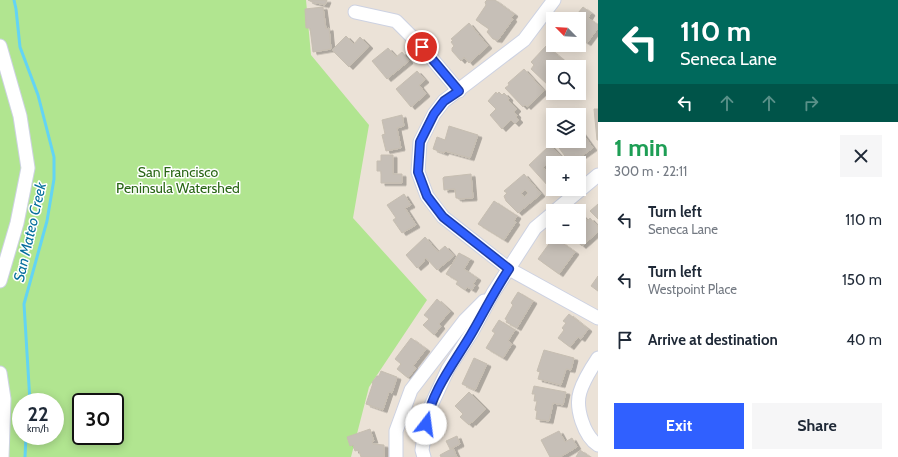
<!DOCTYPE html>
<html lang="en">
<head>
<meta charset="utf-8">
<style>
	:root { --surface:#fff; --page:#f6f6f7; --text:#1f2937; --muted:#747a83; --accent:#3060ff }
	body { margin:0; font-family:Cabin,sans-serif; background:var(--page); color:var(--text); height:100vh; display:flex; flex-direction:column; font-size:15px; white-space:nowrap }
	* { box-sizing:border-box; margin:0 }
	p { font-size:13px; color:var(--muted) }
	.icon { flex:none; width:22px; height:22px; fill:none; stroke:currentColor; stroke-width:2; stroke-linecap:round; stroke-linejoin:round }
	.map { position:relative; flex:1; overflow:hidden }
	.sheet { display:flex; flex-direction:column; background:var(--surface); width:300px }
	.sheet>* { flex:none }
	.guide { background:#00695c; color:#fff; overflow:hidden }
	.needle { width:26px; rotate:294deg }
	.controls { position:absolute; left:546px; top:12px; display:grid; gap:8px }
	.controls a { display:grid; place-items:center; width:40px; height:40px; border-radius:0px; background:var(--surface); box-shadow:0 2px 10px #0003; font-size:20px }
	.speed { position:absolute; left:12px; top:393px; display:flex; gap:8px; font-size:20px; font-weight:700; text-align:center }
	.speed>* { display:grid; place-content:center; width:52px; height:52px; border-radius:50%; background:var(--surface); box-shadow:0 2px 10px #0003; line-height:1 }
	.speed small { font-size:10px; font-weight:400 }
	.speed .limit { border:2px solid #111; border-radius:6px; background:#fff; color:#111 }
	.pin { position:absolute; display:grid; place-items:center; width:34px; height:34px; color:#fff; margin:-17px; border:2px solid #fff; border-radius:50%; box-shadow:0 1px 4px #0007 }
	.me { position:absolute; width:44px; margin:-22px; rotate:15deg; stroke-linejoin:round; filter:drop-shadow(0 0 3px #0008) }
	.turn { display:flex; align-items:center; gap:14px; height:84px; padding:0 16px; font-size:18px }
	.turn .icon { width:52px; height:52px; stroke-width:2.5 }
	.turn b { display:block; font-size:28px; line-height:34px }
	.lanes { display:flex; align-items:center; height:38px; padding:0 16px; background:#0003; justify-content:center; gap:20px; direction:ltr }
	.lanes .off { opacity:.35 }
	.round { display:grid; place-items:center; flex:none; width:42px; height:42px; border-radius:0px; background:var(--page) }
	.overview { display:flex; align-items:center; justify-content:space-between; height:68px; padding:0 16px }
	h1 { font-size:24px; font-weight:700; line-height:30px; color:#1e9e55 }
	.cta { display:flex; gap:8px; margin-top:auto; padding:8px 16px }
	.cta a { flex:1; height:46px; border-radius:0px; background:var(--accent); color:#fff; font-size:16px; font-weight:700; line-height:46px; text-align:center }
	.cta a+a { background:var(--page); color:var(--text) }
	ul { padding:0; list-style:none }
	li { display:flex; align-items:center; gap:12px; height:60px; padding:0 16px }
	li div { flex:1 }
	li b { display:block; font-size:15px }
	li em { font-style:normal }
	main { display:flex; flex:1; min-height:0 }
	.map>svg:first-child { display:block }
	.green { fill:#b1e590; fill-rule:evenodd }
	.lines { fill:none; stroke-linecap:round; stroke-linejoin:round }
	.stream { stroke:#63d4f4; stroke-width:3 }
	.building { fill:#c6bfb7; stroke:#c6beb1; fill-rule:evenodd; filter:url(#shadow) }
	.minor-casing { stroke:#cdd2e2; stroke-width:15 }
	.minor { stroke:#fff; stroke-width:13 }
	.route-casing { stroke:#1f3ea6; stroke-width:10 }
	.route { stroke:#3060ff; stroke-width:7 }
	.labels { text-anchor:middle; stroke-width:3; stroke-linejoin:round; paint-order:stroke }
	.park-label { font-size:14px; fill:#296615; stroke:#fff }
	.water-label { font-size:15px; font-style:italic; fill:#066f9c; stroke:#fff }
</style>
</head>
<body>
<main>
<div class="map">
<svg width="598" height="457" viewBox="0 0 598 457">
	<defs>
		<filter id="shadow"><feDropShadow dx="4" dy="2.5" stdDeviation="0" flood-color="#0004"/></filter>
	</defs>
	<rect width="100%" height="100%" fill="#ebe2d7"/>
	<path class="green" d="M0,0h306l5,55 58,70 -16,93 74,82 -58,87 -18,70h-351zM21,402h34v34h-34zM81,402h34v34h-34z"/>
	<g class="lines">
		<g class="stream">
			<path d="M14,0l2,9 4,38 18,48 16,62v22l-7,42 -23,83 6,98"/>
			<path d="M25,457l1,-21"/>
		</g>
	</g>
	<g class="building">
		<path d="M308,0h19l-2,5 -13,-3z"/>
		<path d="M487,0h8l19,14 -3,4 2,1 -15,21 -5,-1 -6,-7 2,-3 -13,-9 10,-15 -1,-3z"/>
		<path d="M323,7l3,22 3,-1 2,21 -18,3 -3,-24h-4l-1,-19z"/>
		<path d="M583,7l8,6 -3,5 10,7v3l-11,15 -8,-5v-19h-6z"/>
		<path d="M469,23l19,23 -19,17 -5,-6 -3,4 -9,-10v-3l2,-2 -3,-4 2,-2 -2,-1z"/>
		<path d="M346,36l8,8 6,-7 9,9 -20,21 -17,-17z"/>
		<path d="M546,46l18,15 -1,1 5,4 -15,1v16l-3,4 -19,-18 3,-4 -3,-3z"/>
		<path d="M388,48l8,9 6,-5 7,9 -22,18 -15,-18z"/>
		<path d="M524,69l20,22 -17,16 -2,-2 -2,2 -18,-19 4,-3 -1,-2z"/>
		<path d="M417,71l8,9 -6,5 7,9 -15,13 -15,-18z"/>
		<path d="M496,92l1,2 2,-2 3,3 2,-2 5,5 -1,2 9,9 -3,3 3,3 -1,2 3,3 -4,4 -4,-4 -9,9 -12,-14 6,-6 -8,-8z"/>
		<path d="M594,109h4v31h-1z"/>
		<path d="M402,115l2,11 -7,2 4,20 -15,3 -4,-16 3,-1 -3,-14z"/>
		<path d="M449,126l29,9 -8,23 -25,-7 -1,2 -11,-4 4,-12 8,3z"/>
		<path d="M579,130h1l13,18 -21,15h-2l-16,-22h20l-1,1 3,5 3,-2 -3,-4h3z"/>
		<path d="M550,145l17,18h-14v20l-4,4 -20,-22zM548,163l5,5 -5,4 -5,-4z"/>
		<path d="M381,155h12v19h9v9h-21v-12h-4v-10h4z"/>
		<path d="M471,174l2,24 -15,1v-1h-2l-1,-9 -11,1 -1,-12 1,-1z"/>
		<path d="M524,174l17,20 -23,19 -12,-12 -2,-5 3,-3 -3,-2zM525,190l3,3 -4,4 -3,-4z"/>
		<path d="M404,194l7,11 -6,3 11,17 -14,8 -9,-13 3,-2 -9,-13z"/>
		<path d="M494,201l23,15 -3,5 2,1 -12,18 -26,-16z"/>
		<path d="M598,204v15l-8,-8z"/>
		<path d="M579,212l9,10 -1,-1 3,-3 8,9v5l-16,14 -10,-9h7z"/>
		<path d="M425,237l13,15 7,-6 9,10 -17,14 -11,-12 -2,2 1,1 -8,7 -11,-13z"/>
		<path d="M554,237l21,15 -16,22 -21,-15z"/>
		<path d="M459,253l11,6 -6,10 13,9 -4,6 2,1 -3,5 -5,-3 -2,3 -9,-6 2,-3 -12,-7z"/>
		<path d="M598,276v15l-7,-5z"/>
		<path d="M518,292l15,9 -16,27 -11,-6 1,-2 -2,-1 8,-14 -2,-2z"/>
		<path d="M437,299l13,12 -11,13 2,2 -7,9 -11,-10 6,-6 -5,-4z"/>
		<path d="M569,314l19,15 -7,10 -3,-2 -8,10 -12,-9 6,-8 -2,-2 4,-5 -3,-2z"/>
		<path d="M499,320l16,10 -7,11 4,3 -9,14 -17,-10 9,-15 -3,-2z"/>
		<path d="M411,338l15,11 -13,17 3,2 -8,10 -11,-9 4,-5 -6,-5z"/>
		<path d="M544,350l30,8 -3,12 -5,-1 -5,16 -23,-6 2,-7 -3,-1z"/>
		<path d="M474,358l13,6 -12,26 -13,-6z"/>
		<path d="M381,371l16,6 -5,16 -3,-1 -6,18 -17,-6 7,-21h-1l1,-2 4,-5h2z"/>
		<path d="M534,386l32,6 -3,13 -10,-2 -4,18 -13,-2 1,-8 -2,-1 2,-9h-3l1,-7h-3z"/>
		<path d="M469,392l17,17 -14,14 -1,-1 -2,3 -9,-8 3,-3 -8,-8z"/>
		<path d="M370,429l4,12h-2l1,3 11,1v12h-23l-2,-7 -4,1 -2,-6 -3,1 -3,-9z"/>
		<path d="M559,431l6,11 7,-4 5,9 -17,10h-10l-9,-17z"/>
		<path d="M457,436l3,8 -10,5 -4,-8z"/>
		<path d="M453,448l4,9h-16l-1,-2z"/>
		<path d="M580,450l10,7h-14z"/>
	</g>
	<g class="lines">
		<defs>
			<g id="minor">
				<path d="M554,0l-30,40 -80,61 -10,13 -14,28 -2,30 9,24 16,21 66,52 89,49"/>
				<path d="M355,12l41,9 26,26 37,44"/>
				<path d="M0,46l20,70 8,52 -11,55 -17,58"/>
				<path d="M555,211l43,-36"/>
				<path d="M598,358c-6,9 -15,24 -18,34 -5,16 4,44 18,53"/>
				<path d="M0,373l4,26 -2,58"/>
				<path d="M396,457v-26l15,-41 54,-70 19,-19"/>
				<path d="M424,457l-2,-7 6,-38 20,-43 24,-37 21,-39 42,-65 18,-15"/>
			</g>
		</defs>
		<use href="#minor" class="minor-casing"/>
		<use href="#minor" class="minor"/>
	</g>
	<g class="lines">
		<defs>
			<path id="route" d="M422,47l37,44 -15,10 -10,13 -14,28 -2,30 9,24 16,21 66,52c-14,21 -24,41 -36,62 -17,30 -41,58 -47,93"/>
		</defs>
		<use href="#route" class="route-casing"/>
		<use href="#route" class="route"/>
	</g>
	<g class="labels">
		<g class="park-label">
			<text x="178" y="177">San Francisco<tspan x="178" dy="16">Peninsula Watershed</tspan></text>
		</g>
		<g class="water-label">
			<text transform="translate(30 232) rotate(-77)" y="5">San Mateo Creek</text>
		</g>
	</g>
</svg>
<div class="controls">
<a><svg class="needle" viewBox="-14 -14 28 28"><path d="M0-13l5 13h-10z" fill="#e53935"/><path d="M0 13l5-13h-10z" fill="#747a83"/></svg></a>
<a><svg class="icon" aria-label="search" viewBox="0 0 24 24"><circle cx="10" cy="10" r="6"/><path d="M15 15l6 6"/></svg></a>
<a><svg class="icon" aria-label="layers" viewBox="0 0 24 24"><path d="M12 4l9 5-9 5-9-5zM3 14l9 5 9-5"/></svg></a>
<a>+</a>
<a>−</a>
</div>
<div class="speed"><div>22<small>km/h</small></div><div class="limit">30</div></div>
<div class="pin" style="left:422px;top:47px;background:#d93025"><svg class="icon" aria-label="arrive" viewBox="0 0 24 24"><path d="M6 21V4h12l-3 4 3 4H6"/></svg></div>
<svg class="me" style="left:426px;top:424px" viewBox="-20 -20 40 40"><circle r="19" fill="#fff"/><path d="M0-13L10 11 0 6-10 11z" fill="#3060ff"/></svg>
</div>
<section class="sheet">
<div class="guide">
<div class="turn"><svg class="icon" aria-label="left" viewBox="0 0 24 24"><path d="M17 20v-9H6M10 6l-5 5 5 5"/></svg><div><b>110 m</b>Seneca Lane</div></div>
<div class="lanes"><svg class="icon" aria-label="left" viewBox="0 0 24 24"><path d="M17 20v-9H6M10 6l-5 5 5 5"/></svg><svg class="icon off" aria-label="ahead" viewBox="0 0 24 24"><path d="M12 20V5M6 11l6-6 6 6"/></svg><svg class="icon off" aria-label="ahead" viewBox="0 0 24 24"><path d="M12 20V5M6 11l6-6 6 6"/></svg><svg class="icon off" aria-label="right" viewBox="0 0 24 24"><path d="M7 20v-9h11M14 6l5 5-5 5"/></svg></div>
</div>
<div class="overview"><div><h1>1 min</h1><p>300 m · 22:11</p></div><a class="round"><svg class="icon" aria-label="close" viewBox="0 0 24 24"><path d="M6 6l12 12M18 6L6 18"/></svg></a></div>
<ul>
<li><svg class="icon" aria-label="left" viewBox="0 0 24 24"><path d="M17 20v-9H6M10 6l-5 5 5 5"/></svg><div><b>Turn left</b><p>Seneca Lane</p></div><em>110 m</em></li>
<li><svg class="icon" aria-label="left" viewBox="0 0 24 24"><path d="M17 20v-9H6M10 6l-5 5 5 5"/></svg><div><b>Turn left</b><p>Westpoint Place</p></div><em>150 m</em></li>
<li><svg class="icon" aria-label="arrive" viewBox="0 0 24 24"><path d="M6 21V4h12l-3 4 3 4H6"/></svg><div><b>Arrive at destination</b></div><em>40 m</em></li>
</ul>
<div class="cta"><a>Exit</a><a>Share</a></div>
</section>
</main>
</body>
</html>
